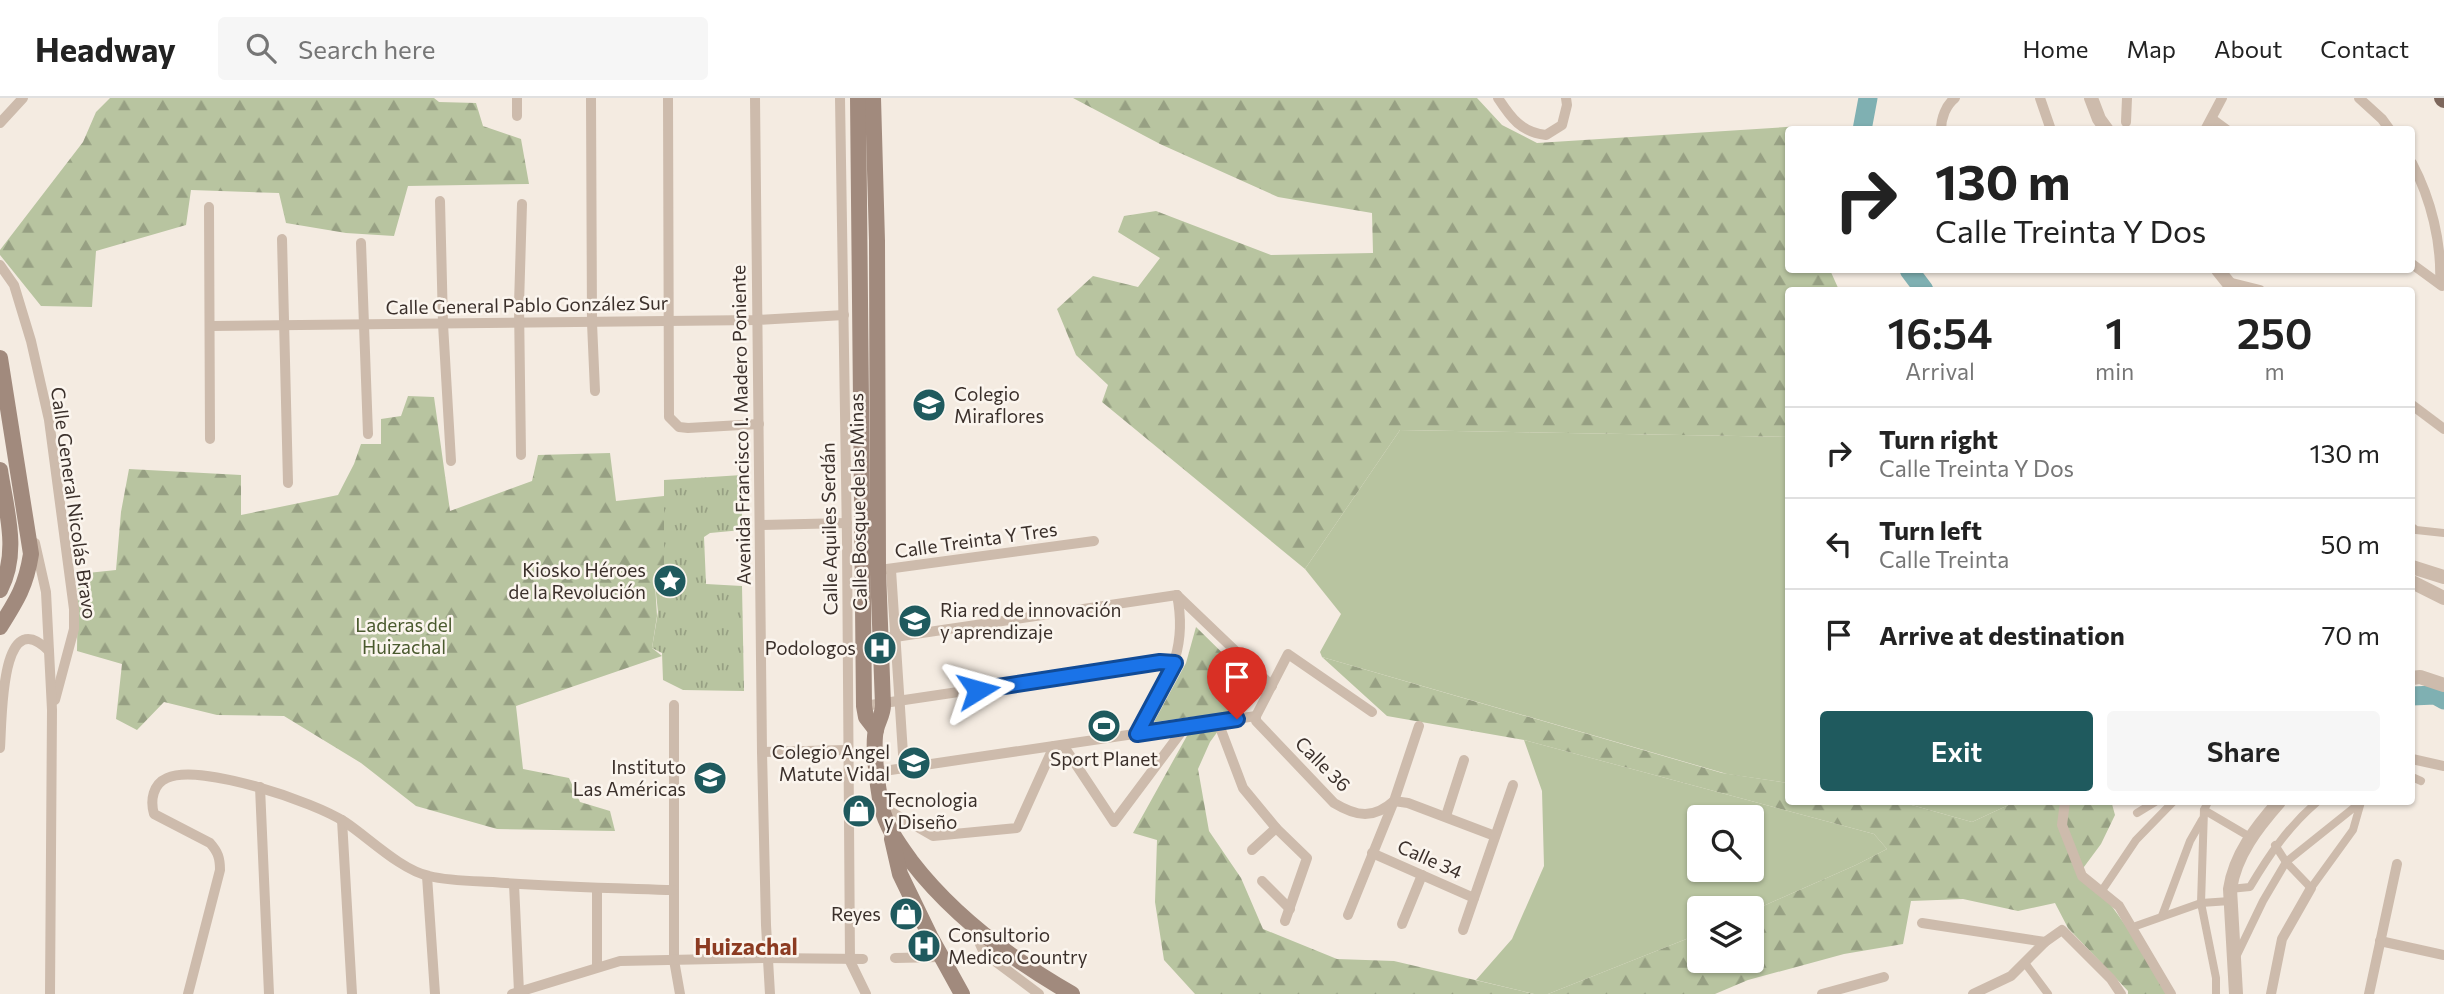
<!DOCTYPE html>
<html lang="en">
<head>
<meta charset="utf-8">
<style>
	:root { --surface:#fff; --page:#f6f6f6; --text:#222; --muted:#767676; --line:#e0e0e0; --accent:#1f5a5e }
	body { margin:0; font-family:Commissioner,sans-serif; background:var(--page); color:var(--text); height:100vh; display:flex; flex-direction:column; font-size:26px; white-space:nowrap }
	* { box-sizing:border-box; margin:0 }
	p { font-size:23px; color:var(--muted) }
	.icon { flex:none; width:38px; height:38px; fill:none; stroke:currentColor; stroke-width:2; stroke-linecap:round; stroke-linejoin:round }
	.map { position:relative; flex:1; overflow:hidden }
	.sheet { position:absolute; left:1785px; top:189px; width:630px; height:518px; display:flex; flex-direction:column; background:var(--surface); border-radius:7px; box-shadow:0 2px 5px #0004 }
	.sheet>* { flex:none }
	.hud { position:absolute; left:1785px; top:28px; width:630px; height:147px; border-radius:7px; box-shadow:0 2px 5px #0004; background:#fff; color:var(--text); overflow:hidden }
	.buttons { position:absolute; left:1687px; top:707px; display:grid; gap:14px }
	.buttons a { display:grid; place-items:center; width:77px; height:77px; border-radius:7px; background:var(--surface); box-shadow:0 2px 5px #0004; font-size:35px }
	.pin { position:absolute; display:grid; place-items:center; width:60px; height:60px; color:#fff; margin:-72px -30px; border-radius:50% 50% 50% 0; rotate:-45deg; box-shadow:0 0 7px #0007 }
	.pin .icon { rotate:45deg }
	.me { position:absolute; width:77px; margin:-38px; rotate:82deg; stroke-linejoin:round; filter:drop-shadow(0 0 5px #0008) }
	.turn { display:flex; align-items:center; gap:24px; height:147px; padding:0 35px; font-size:32px }
	.turn .icon { width:91px; height:91px; stroke-width:2.5 }
	.turn b { display:block; font-size:49px; line-height:60px }
	.eta { display:flex; justify-content:space-evenly; align-items:center; height:119px; text-align:center }
	.eta b { font-size:42px; font-weight:600; line-height:49px }
	.button { display:flex; gap:14px; margin-top:auto; padding:14px 35px }
	.button a { flex:1; height:80px; border-radius:7px; background:var(--accent); color:#fff; font-size:28px; font-weight:600; line-height:80px; text-align:center }
	.button a+a { background:var(--page); color:var(--text) }
	ul { padding:0; list-style:none }
	li { display:flex; align-items:center; gap:21px; height:91px; padding:0 35px; border-top:2px solid var(--line) }
	li div { flex:1 }
	li b { display:block; font-size:26px }
	li em { font-style:normal }
	header { display:flex; align-items:center; gap:42px; box-sizing:border-box; height:98px; padding:0 35px; background:var(--surface); border-bottom:2px solid var(--line) }
	header strong { font-size:33px }
	nav { display:flex; gap:38px; margin-inline-start:auto; font-size:24px }
	.search { width:490px; height:63px; background:var(--page); display:flex; align-items:center; gap:18px; box-sizing:border-box; padding:0 24px; border-radius:7px; color:var(--muted); font-size:26px }
	.map>svg:first-child { display:block }
	.grass { fill:#b8c4a0; fill-rule:evenodd }
	.forest { fill:url(#forest-firs) }
	.park { fill:url(#park-tufts) }
	.lines { fill:none; stroke-linecap:round; stroke-linejoin:round }
	.river { stroke:#7fb0b2; stroke-width:19 }
	.pedestrian { stroke:#cdbbac; stroke-width:8 }
	.minor { stroke:#cdbbac; stroke-width:10 }
	.tertiary { stroke:#cdbbac; stroke-width:14 }
	.secondary { stroke:#a18a7d; stroke-width:16 }
	.primary { stroke:#7d675c; stroke-width:18 }
	.route-casing { stroke:#114b97; stroke-width:18 }
	.route { stroke:#1a73e8; stroke-width:12 }
	.labels { text-anchor:middle; stroke-width:5; stroke-linejoin:round; paint-order:stroke }
	.street-label { font-size:19px; fill:#3b302b; stroke:#fbf5ee }
	.poi-label { font-size:19px; fill:#3b302b; stroke:#fbf5ee; text-anchor:end }
	.park-label { font-size:19px; fill:#4a5a2e; stroke:#fbf5ee }
	.quarter-label { font-size:23px; font-weight:bold; fill:#8c3b22; stroke:#fbf5ee }
</style>
</head>
<body>
<header>
<strong>Headway</strong>
<div class="search"><svg class="icon" aria-label="search" viewBox="0 0 24 24"><circle cx="10" cy="10" r="6"/><path d="M15 15l6 6"/></svg>Search here</div>
<nav><a>Home</a><a>Map</a><a>About</a><a>Contact</a></nav>
</header>
<div class="map">
<svg width="2444" height="896" viewBox="0 0 2444 896">
	<defs>
		<pattern id="forest-firs" width="22" height="20" patternUnits="userSpaceOnUse" patternTransform="scale(1.75)"><rect width="22" height="20" fill="#b8c4a0"/><path d="M5 1l3.5 6h-7zM16 11l3.5 6h-7z" fill="#97a083"/></pattern>
		<pattern id="park-tufts" width="24" height="20" patternUnits="userSpaceOnUse" patternTransform="scale(1.75)"><rect width="24" height="20" fill="#b8c4a0"/><path d="M3 7l-1-3M5 7V3M7 7l1-3M15 17l-1-3M17 17v-4M19 17l1-3" fill="none" stroke="#97a083"/></pattern>
	</defs>
	<rect width="100%" height="100%" fill="#f4ebe1"/>
	<g class="grass">
		<path d="M1400,332l388,7v346l-61,-9 -405,-117 -2,-5 21,-38 -36,-45z"/>
		<path d="M1524,642l350,94 13,15 -31,16 -104,46v-3h-53v26l-151,60h-14l-58,-14 36,-41 32,-73 -2,-75zM1699,719h53v53h-53z"/>
		<path d="M1901,704h114l-43,20z"/>
	</g>
	<g class="forest">
		<path d="M110,0h324l5,4 37,1 7,23 38,13 8,45 -121,2 -14,50 -48,-3 -60,-10 -7,-30 -88,-3 -5,35 -90,26 -4,56 -51,-1 -41,-51v-5l83,-108 13,-30z"/>
		<path d="M1073,0h404l25,27 35,18 265,-17 1,3 -15,1v140h42l9,20h-51v147l-388,-7 -95,139 -203,-167 6,-17 -32,-30 -19,-46 36,-33 45,11 22,-29 -42,-26 6,-16 32,-5 115,44 102,-2 -1,-40 -94,-16 -118,-53z"/>
		<path d="M408,298l26,1 16,114 82,-30 6,-26 72,-2 6,48 48,-5v71l-9,17 2,32 -5,32 10,8 -146,50 7,63 46,9 11,24 30,9 5,20 -118,-2 -81,-23 -55,-43 -77,-47 -67,-1 -53,-13 -27,28 -21,-11 6,-55 -45,-13 1,-77 38,-4 5,-58 8,-43 112,6v40l97,-20 16,-31 7,-20h20v-25l20,-3z"/>
		<path d="M1196,529l57,56 -43,59 -12,27 11,62 32,47 22,51 74,30 57,2 140,33h-339l-31,-34 -9,-58 2,-62 -24,-7 65,-117 -44,6 32,-59z"/>
		<path d="M1322,559l400,116 66,10v19h113l71,20 43,-20 97,2 3,11 -14,29 -23,31 30,26 36,50 23,43h-39v-3l-60,-63 -13,-25 -37,8 -55,-12 -52,2 -8,43 -59,10 -96,26 -33,14h-167l151,-60v27h53v-50l104,-46 31,-16 -13,-15 -350,-94 -137,-24z"/>
	</g>
	<path class="park" d="M742,377v55l-32,3 -6,4 2,47 36,2 2,105 -61,-1 -20,-10 -1,-27 -10,-5 6,-36 -3,-28 9,-17v-87z"/>
	<g class="lines">
		<g class="river">
			<path d="M1862,32l6,-32"/>
			<path d="M1909,172l15,20"/>
			<path d="M2412,598l23,-1 9,5"/>
		</g>
		<g class="pedestrian">
			<path d="M2412,429l4,3 28,3"/>
			<path d="M2412,679l9,4"/>
			<path d="M2208,704l-4,8 -3,93 15,75v16"/>
			<path d="M2204,712l46,27"/>
			<path d="M2137,715l18,-11"/>
			<path d="M2275,747l11,17 25,26 42,-58 8,-28"/>
			<path d="M2230,791l20,-2c19,-32 38,-60 67,-85"/>
			<path d="M2101,794l35,-52 37,-38"/>
			<path d="M2162,818l28,-75 12,-21"/>
			<path d="M2133,829l68,-24 29,-2"/>
			<path d="M2236,859l27,-56 23,-39 75,-60"/>
			<path d="M2025,865l23,31"/>
		</g>
		<g class="minor">
			<path d="M517,0v18"/>
			<path d="M591,0l1,225 3,68"/>
			<path d="M668,0l1,319 10,10 9,1 71,-4"/>
			<path d="M755,0l7,654 4,173 4,69"/>
			<path d="M840,0l7,442 3,421 16,33"/>
			<path d="M1498,0c13,20 23,34 48,37l16,-10 5,-20 -1,-7"/>
			<path d="M2040,0l11,32"/>
			<path d="M2359,0l23,21 8,11"/>
			<path d="M2212,21l15,11"/>
			<path d="M2126,24l1,-24"/>
			<path d="M0,25l23,-25"/>
			<path d="M1941,32c0,-12 5,-25 14,-32"/>
			<path d="M2205,32l17,-32"/>
			<path d="M2412,65c19,36 30,80 28,121"/>
			<path d="M440,103l3,123 8,137"/>
			<path d="M209,109l1,232"/>
			<path d="M282,141l6,244"/>
			<path d="M361,145l7,191"/>
			<path d="M2412,166l30,22"/>
			<path d="M0,167l14,20 17,56 18,79 25,189v20l-19,71"/>
			<path d="M2228,184l32,8"/>
			<path d="M211,228l546,-6 87,-5"/>
			<path d="M2412,307l32,24"/>
			<path d="M521,357l-2,-150 3,-101"/>
			<path d="M760,427l87,-2"/>
			<path d="M35,445l11,49 6,118 -2,284"/>
			<path d="M891,472l13,199"/>
			<path d="M872,473l222,-30"/>
			<path d="M1177,497l95,91"/>
			<path d="M876,540l19,-1 282,-42"/>
			<path d="M674,607v255l6,34"/>
			<path d="M864,608l296,-44 16,1"/>
			<path d="M1256,618v5l78,82c23,14 40,16 60,-2l14,2 87,33"/>
			<path d="M1256,618l32,-62 84,58"/>
			<path d="M1218,624l25,66 33,40 31,30 -22,63"/>
			<path d="M1137,636c27,-50 52,-79 40,-139"/>
			<path d="M1063,647l51,77 71,-95"/>
			<path d="M0,650c2,-27 0,-147 49,-97"/>
			<path d="M762,654l85,-2"/>
			<path d="M2412,661l32,7"/>
			<path d="M877,674l379,-56"/>
			<path d="M260,689l9,207"/>
			<path d="M2065,704l-3,23 20,51 37,30 52,88"/>
			<path d="M881,708l52,30 84,-8 37,-82"/>
			<path d="M1446,718l18,-56"/>
			<path d="M342,722l10,174"/>
			<path d="M1252,752l24,-22"/>
			<path d="M1372,755l102,45"/>
			<path d="M427,778l8,118"/>
			<path d="M1262,783l28,28"/>
			<path d="M514,786l5,108"/>
			<path d="M597,790v79"/>
			<path d="M1348,817l46,-114 25,-75"/>
			<path d="M1922,825l123,19"/>
			<path d="M1402,826l20,-49"/>
			<path d="M1463,832l50,-145"/>
			<path d="M983,836l-3,10 4,9 55,41"/>
			<path d="M2380,843l64,14"/>
			<path d="M895,860l46,-1"/>
			<path d="M188,896l32,-124c0,-12 -2,-18 -10,-27l-56,-29c-4,-14 -1,-30 13,-36 33,-15 148,24 178,44 24,16 56,48 84,54 20,5 43,5 64,6 60,5 120,6 180,8"/>
			<path d="M512,896l108,-33 147,-3 96,1"/>
			<path d="M1822,896l62,-17"/>
			<path d="M1973,896l38,-18 34,-34 17,-12 49,49 10,15"/>
			<path d="M2271,896l11,-55 29,-51"/>
			<path d="M2369,896l28,-130"/>
		</g>
		<g class="tertiary">
			<path d="M2091,0l8,21 8,11"/>
			<path d="M2218,172l16,20"/>
			<path d="M2412,469l32,10"/>
			<path d="M2412,484l32,16"/>
			<path d="M2412,580l8,-1 24,8"/>
			<path d="M2236,896l-6,-105c5,-34 27,-62 49,-87"/>
		</g>
		<g class="secondary">
			<path d="M858,0l6,608 2,11 10,13"/>
			<path d="M873,0l4,143 1,329 5,135c0,10 -5,15 -7,25 -4,16 2,58 5,75 5,22 17,38 30,56 43,56 100,98 161,133"/>
			<path d="M0,260l31,196c-5,32 -14,46 -31,73"/>
			<path d="M0,372c6,40 20,82 0,120"/>
			<path d="M892,741l8,35 30,62 32,58"/>
		</g>
		<path class="primary" d="M2443,0l1,1"/>
	</g>
	<g class="lines">
		<defs>
			<path id="route" d="M978,592l182,-28 15,1 -38,71 100,-15"/>
		</defs>
		<use href="#route" class="route-casing"/>
		<use href="#route" class="route"/>
	</g>
	<defs>
		<symbol id="school-disc" viewBox="-11 -11 22 22"><circle r="9.5" fill="#1f5a5e" stroke="#fbf5ee"/><path d="M0-5L7-2L0 1L-7-2ZM-4 1L0 2.5L4 1V4Q0 6-4 4Z" fill="#fff"/></symbol>
		<symbol id="sight-disc" viewBox="-11 -11 22 22"><circle r="9.5" fill="#1f5a5e" stroke="#fbf5ee"/><path d="M0-6L1.8-2.2L6-1.7L2.9 1.2L3.7 5.4L0 3.3L-3.7 5.4L-2.9 1.2L-6-1.7L-1.8-2.2Z" fill="#fff"/></symbol>
		<symbol id="university-disc" viewBox="-11 -11 22 22"><circle r="9.5" fill="#1f5a5e" stroke="#fbf5ee"/><path d="M0-5L7-2L0 1L-7-2ZM-4 1L0 2.5L4 1V4Q0 6-4 4Z" fill="#fff"/></symbol>
		<symbol id="hospital-disc" viewBox="-11 -11 22 22"><circle r="9.5" fill="#1f5a5e" stroke="#fbf5ee"/><path d="M-5-5h3v3.5h4V-5h3V5h-3V1.5h-4V5h-3Z" fill="#fff"/></symbol>
		<symbol id="stadium-disc" viewBox="-11 -11 22 22"><circle r="9.5" fill="#1f5a5e" stroke="#fbf5ee"/><path d="M0-5a6.5 5 0 1 0 0 10a6.5 5 0 1 0 0-10ZM-3.5-1.8h7v3.6h-7Z" fill="#fff"/></symbol>
		<symbol id="shop-disc" viewBox="-11 -11 22 22"><circle r="9.5" fill="#1f5a5e" stroke="#fbf5ee"/><path d="M-5-2.5h2.3a2.7 3.5 0 0 1 5.4 0H5L5.5 6h-11ZM-1.5-2.5h3a1.5 2.3 0 0 0-3 0Z" fill="#fff"/></symbol>
	</defs>
	<g fill-rule="evenodd">
		<use href="#school-disc" x="910" y="288" width="38" height="38"/>
		<use href="#sight-disc" x="651" y="464" width="38" height="38"/>
		<use href="#university-disc" x="896" y="504" width="38" height="38"/>
		<use href="#hospital-disc" x="861" y="531" width="38" height="38"/>
		<use href="#stadium-disc" x="1085" y="609" width="38" height="38"/>
		<use href="#school-disc" x="895" y="646" width="38" height="38"/>
		<use href="#school-disc" x="691" y="661" width="38" height="38"/>
		<use href="#shop-disc" x="840" y="694" width="38" height="38"/>
		<use href="#shop-disc" x="887" y="797" width="38" height="38"/>
		<use href="#hospital-disc" x="905" y="829" width="38" height="38"/>
	</g>
	<g class="labels">
		<g class="street-label">
			<text transform="translate(527 207) rotate(-1)" y="7">Calle General Pablo González Sur</text>
			<text transform="translate(741 327) rotate(-91)" y="7">Avenida Francisco I. Madero Poniente</text>
			<text transform="translate(858 404) rotate(-91)" y="7">Calle Bosque de las Minas</text>
			<text transform="translate(74 405) rotate(82)" y="7">Calle General Nicolás Bravo</text>
			<text transform="translate(829 431) rotate(-91)" y="7">Calle Aquiles Serdán</text>
			<text transform="translate(976 442) rotate(-8)" y="7">Calle Treinta Y Tres</text>
			<text transform="translate(1323 666) rotate(45)" y="7">Calle 36</text>
			<text transform="translate(1430 761) rotate(24)" y="7">Calle 34</text>
		</g>
		<g class="poi-label">
			<text x="954" y="303" text-anchor="start">Colegio<tspan x="954" dy="22">Miraflores</tspan></text>
			<text x="646" y="479">Kiosko Héroes<tspan x="646" dy="22">de la Revolución</tspan></text>
			<text x="940" y="519" text-anchor="start">Ria red de innovación<tspan x="940" dy="22">y aprendizaje</tspan></text>
			<text x="856" y="557">Podologos</text>
			<text x="890" y="661">Colegio Angel<tspan x="890" dy="22">Matute Vidal</tspan></text>
			<text x="1104" y="668" text-anchor="middle">Sport Planet</text>
			<text x="686" y="676">Instituto<tspan x="686" dy="22">Las Américas</tspan></text>
			<text x="884" y="709" text-anchor="start">Tecnologia<tspan x="884" dy="22">y Diseño</tspan></text>
			<text x="881" y="823">Reyes</text>
			<text x="948" y="844" text-anchor="start">Consultorio<tspan x="948" dy="22">Medico Country</tspan></text>
		</g>
		<g class="park-label">
			<text x="404" y="534">Laderas del<tspan x="404" dy="22">Huizachal</tspan></text>
		</g>
		<g class="quarter-label">
			<text x="746" y="857">Huizachal</text>
		</g>
	</g>
</svg>
<div class="buttons">
<a><svg class="icon" aria-label="search" viewBox="0 0 24 24"><circle cx="10" cy="10" r="6"/><path d="M15 15l6 6"/></svg></a>
<a><svg class="icon" aria-label="layers" viewBox="0 0 24 24"><path d="M12 4l9 5-9 5-9-5zM3 14l9 5 9-5"/></svg></a>
</div>
<div class="pin" style="left:1237px;top:621px;background:#d93025"><svg class="icon" aria-label="arrive" viewBox="0 0 24 24"><path d="M6 21V4h12l-3 4 3 4H6"/></svg></div>
<svg class="me" style="left:978px;top:592px" viewBox="-20 -20 40 40"><path d="M0-17L14 15 0 8-14 15z" fill="#1a73e8" stroke="#fff" stroke-width="4"/></svg>
<div class="hud">
<div class="turn"><svg class="icon" aria-label="right" viewBox="0 0 24 24"><path d="M7 20v-9h11M14 6l5 5-5 5"/></svg><div><b>130 m</b>Calle Treinta Y Dos</div></div>
</div>
<section class="sheet">
<div class="eta">
<div><b>16:54</b><p>Arrival</p></div>
<div><b>1</b><p>min</p></div>
<div><b>250</b><p>m</p></div>
</div>
<ul>
<li><svg class="icon" aria-label="right" viewBox="0 0 24 24"><path d="M7 20v-9h11M14 6l5 5-5 5"/></svg><div><b>Turn right</b><p>Calle Treinta Y Dos</p></div><em>130 m</em></li>
<li><svg class="icon" aria-label="left" viewBox="0 0 24 24"><path d="M17 20v-9H6M10 6l-5 5 5 5"/></svg><div><b>Turn left</b><p>Calle Treinta</p></div><em>50 m</em></li>
<li><svg class="icon" aria-label="arrive" viewBox="0 0 24 24"><path d="M6 21V4h12l-3 4 3 4H6"/></svg><div><b>Arrive at destination</b></div><em>70 m</em></li>
</ul>
<div class="button"><a>Exit</a><a>Share</a></div>
</section>
</div>
</body>
</html>
